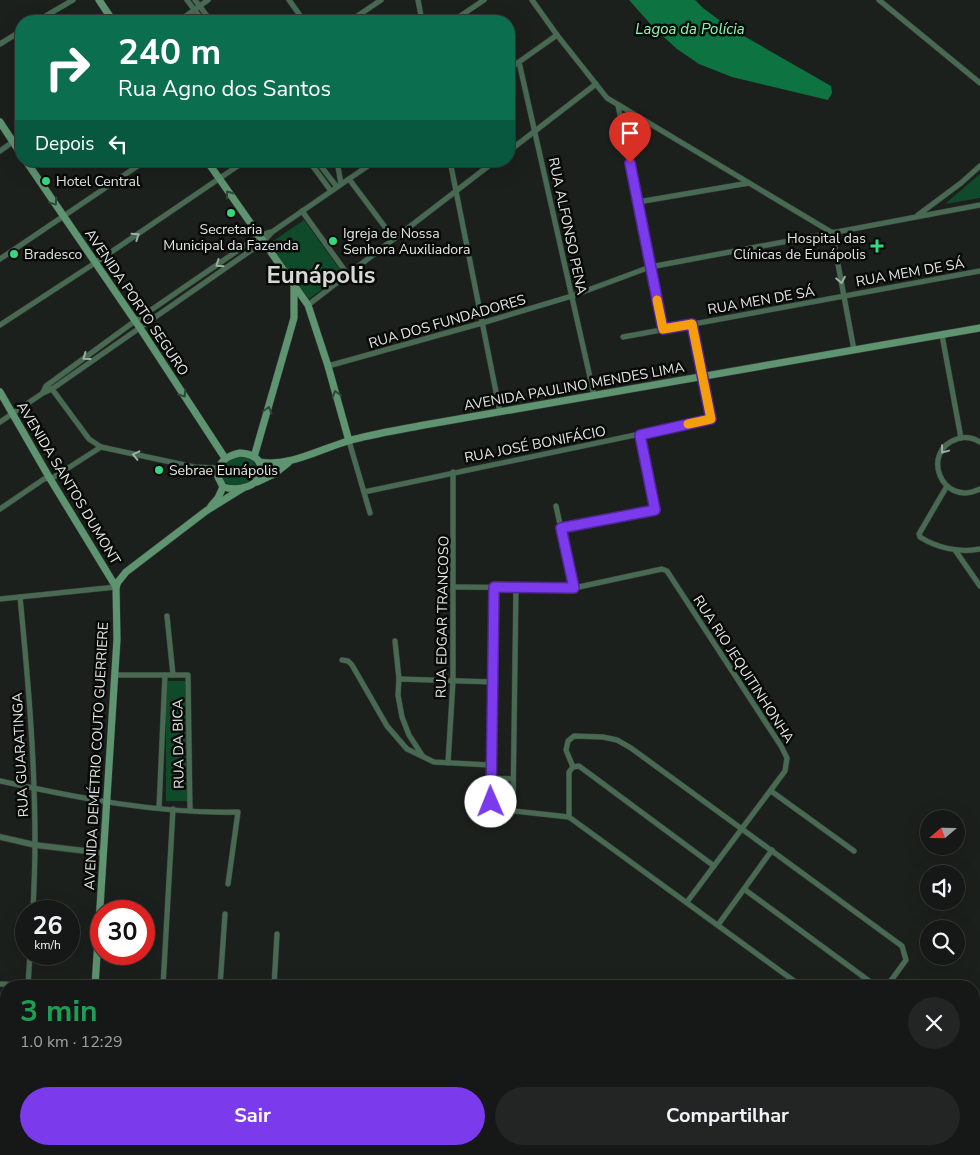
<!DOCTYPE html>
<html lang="pt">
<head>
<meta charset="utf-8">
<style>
	:root { --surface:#151816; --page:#222523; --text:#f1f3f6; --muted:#9da0a1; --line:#343735; --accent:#7c3aed }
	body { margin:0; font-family:"Nunito Sans",sans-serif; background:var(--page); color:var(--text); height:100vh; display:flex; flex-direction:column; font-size:19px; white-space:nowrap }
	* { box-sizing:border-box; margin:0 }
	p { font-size:16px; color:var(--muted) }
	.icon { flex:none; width:28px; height:28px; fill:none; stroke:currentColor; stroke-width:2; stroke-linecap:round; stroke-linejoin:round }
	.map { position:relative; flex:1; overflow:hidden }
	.panel { position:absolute; left:0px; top:980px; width:980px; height:175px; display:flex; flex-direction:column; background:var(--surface); border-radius:20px 20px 0 0; box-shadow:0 5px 20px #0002,0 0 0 1px var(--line) }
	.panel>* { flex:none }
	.top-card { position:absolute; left:15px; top:15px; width:500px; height:152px; border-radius:20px; box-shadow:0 5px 20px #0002,0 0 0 1px var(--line); background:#0b6e4f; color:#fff; overflow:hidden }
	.needle { width:32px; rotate:250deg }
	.buttons { position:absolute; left:920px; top:810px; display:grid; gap:10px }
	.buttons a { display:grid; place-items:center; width:45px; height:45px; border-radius:50%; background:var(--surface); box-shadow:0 5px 20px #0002,0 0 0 1px var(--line); font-size:25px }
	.speed { position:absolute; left:15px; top:900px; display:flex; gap:10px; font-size:25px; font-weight:700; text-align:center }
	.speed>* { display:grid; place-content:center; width:65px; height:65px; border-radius:50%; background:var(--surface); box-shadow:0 5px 20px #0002,0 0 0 1px var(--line); line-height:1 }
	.speed small { font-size:12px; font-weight:400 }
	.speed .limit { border:8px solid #d22; background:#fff; color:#111 }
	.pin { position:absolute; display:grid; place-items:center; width:42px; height:42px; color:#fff; margin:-51px -21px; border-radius:50% 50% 50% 0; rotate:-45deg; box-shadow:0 0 5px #0007 }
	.pin .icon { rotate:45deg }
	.me { position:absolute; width:55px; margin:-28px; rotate:359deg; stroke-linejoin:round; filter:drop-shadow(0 0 4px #0008) }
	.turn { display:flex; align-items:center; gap:18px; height:105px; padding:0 20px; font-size:22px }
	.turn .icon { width:65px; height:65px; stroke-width:2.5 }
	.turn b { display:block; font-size:35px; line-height:42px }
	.then { display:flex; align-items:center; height:48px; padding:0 20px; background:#0003; gap:10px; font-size:19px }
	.round { display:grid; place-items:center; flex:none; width:52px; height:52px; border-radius:26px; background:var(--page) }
	.overview { display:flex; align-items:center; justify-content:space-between; height:85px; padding:0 20px }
	h1 { font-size:30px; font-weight:700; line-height:38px; color:#1e9e55 }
	.primary-button { display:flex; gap:10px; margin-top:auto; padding:10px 20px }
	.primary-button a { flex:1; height:58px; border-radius:30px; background:var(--accent); color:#fff; font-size:20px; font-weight:700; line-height:58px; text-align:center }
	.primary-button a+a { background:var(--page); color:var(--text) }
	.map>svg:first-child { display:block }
	.green { fill:#0f4b2a }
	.water { fill:#0d7340 }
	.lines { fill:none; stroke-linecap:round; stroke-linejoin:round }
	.stream { stroke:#0d7340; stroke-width:2 }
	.minor-casing { stroke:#383c39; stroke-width:6 }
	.tertiary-casing { stroke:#383c39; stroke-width:7 }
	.secondary-casing { stroke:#383c39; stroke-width:8 }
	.minor { stroke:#486a53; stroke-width:5 }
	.tertiary { stroke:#486a53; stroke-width:5.5 }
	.secondary { stroke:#5e9470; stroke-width:7 }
	.oneway { stroke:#2f4837 }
	.oneway2 { stroke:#9daea3 }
	.route-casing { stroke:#51269a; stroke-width:12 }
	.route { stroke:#7c3aed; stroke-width:9 }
	.slow { stroke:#f59e0b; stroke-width:9 }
	.poi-dot { fill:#35d881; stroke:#080a08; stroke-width:2 }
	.labels { text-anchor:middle; stroke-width:5; stroke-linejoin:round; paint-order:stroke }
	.poi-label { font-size:14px; fill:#e3e6e4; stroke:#080a08; text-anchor:start }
	.street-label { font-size:14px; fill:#e3e6e4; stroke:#080a08 }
	.water-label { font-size:15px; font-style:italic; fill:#88fcb2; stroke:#080a08 }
	.town-label { font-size:24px; font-weight:bold; fill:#d4d9d5; stroke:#080a08 }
</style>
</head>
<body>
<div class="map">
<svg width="980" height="1155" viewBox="0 0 980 1155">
	<rect width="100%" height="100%" fill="#1c201d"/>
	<g class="green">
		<path d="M980,174v24l-35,6z"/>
		<path d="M304,220l39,54 -34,25 -40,-55z"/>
		<path d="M238,455l14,4 4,8 2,7c-2,2 -3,5 -5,7 -8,5 -24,6 -31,0l-1,-13 4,-5z"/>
		<path d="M166,681h20l1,120h-21z"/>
	</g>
	<path class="water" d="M629,0h66l8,8 27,20 101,58 1,7 -4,7 -96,-23 -33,-13 -22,-15 -23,-21z"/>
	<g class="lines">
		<g class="stream">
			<path d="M974,1125h6"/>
			<path d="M814,1155l2,-6"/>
		</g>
		<defs>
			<g id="minor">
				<path d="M187,0l16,21"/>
				<path d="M195,0l16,21"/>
				<path d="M289,0l15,21"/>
				<path d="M418,0l4,21"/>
				<path d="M532,0l25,35 50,63 224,134"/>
				<path d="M879,0l101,83"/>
				<path d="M37,21l36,-21"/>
				<path d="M179,21l29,-21"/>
				<path d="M350,21l31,-21"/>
				<path d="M453,21l31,-21"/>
				<path d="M0,44l21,-13"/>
				<path d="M519,62l75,333"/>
				<path d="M509,69l48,-34"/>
				<path d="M618,105l45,224"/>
				<path d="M0,151l21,-15"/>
				<path d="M509,151l87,-67"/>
				<path d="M309,161l22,30"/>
				<path d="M317,161l20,26"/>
				<path d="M337,161l4,23"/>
				<path d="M450,161l50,251"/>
				<path d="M349,179l45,60"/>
				<path d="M638,202l111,-19"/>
				<path d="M302,211l46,64"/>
				<path d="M918,215l43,-32 19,-17"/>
				<path d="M832,232l22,118"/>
				<path d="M0,259l145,-98"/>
				<path d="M308,305l187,-144"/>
				<path d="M0,325l95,-62 150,-102"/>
				<path d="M942,335l19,103"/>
				<path d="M623,337l357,-66"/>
				<path d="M328,366l154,-43 90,-27 78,-29 330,-62"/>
				<path d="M49,388l3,1 37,50 12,8 93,20 25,1"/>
				<path d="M43,392l3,-6 89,-65 124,-85 11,-4"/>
				<path d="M0,422l43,-29 9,-4 211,-147 9,-10 103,-71"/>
				<path d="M349,441l21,72"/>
				<path d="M980,442c-7,-4 -15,-6 -23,-3 -37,12 -16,69 23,50"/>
				<path d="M947,486l-28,48 1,3c17,11 40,16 60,12"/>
				<path d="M364,492l347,-73 -19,-95"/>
				<path d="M556,506l18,82"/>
				<path d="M0,509l44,-30 10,-2 47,-30"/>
				<path d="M561,528l94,-18 -15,-75"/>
				<path d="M955,550l25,36"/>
				<path d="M454,587l120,1 88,-19 5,2 114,175 6,12 -2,13 -98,131"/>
				<path d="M516,587l-3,221 1,3 55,6 232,169"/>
				<path d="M20,597c8,82 15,163 15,245 0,23 -1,46 -2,69"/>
				<path d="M0,599l116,-12"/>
				<path d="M167,616l6,59"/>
				<path d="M395,641l4,38 -1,16 4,22 7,18 13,20"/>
				<path d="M342,660l6,1 4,4 35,61 20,23 27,13 56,3"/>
				<path d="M114,675h74l2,136"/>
				<path d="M399,679l94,3"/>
				<path d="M448,763l5,-82v-209"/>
				<path d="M573,767l-7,-17 2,-9 6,-5 29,1 14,3 14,8 271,198 4,14 -19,26"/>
				<path d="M490,778l23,1"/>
				<path d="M0,781c78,17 158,33 238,31l-10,72"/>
				<path d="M771,791l83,60"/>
				<path d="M491,802l3,-215"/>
				<path d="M159,808l6,-133"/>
				<path d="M569,817v-45l4,-5 6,-1 135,100"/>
				<path d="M744,889l132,97"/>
				<path d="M718,925l54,-75"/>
				<path d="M0,984l50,2"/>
				<path d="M28,985l2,-31"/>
				<path d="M163,986l10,-177"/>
				<path d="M220,986l5,-72"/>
				<path d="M274,986l3,-52"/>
				<path d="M152,1155l1,-6"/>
				<path d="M210,1155v-6"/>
				<path d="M263,1155v-6"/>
				<path d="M318,1155v-6"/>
				<path d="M371,1155v-6"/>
				<path d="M434,1155v-6"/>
			</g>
			<path id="tertiary" d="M0,837l35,8 68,8"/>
			<g id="secondary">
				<path d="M99,0l14,21"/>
				<path d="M0,122l21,32"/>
				<path d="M26,161l114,167 85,130"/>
				<path d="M207,161l101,144 20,61 21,75"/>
				<path d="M0,392l49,85 67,110"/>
				<path d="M240,453c37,2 22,45 -17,34l-5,-10c-1,-15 8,-21 22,-24z"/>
				<path d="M254,457l40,-139v-32"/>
				<path d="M259,462c31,5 59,-12 89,-21 24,-7 51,-11 76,-16l556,-97"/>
				<path d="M257,482l17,-8 14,-11"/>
				<path d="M211,506l7,-8 5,-11"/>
				<path d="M95,986l22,-347 -1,-52 2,-5 8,-10 80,-61 37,-23"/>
				<path d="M82,1155l1,-6"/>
			</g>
		</defs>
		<use href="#minor" class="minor-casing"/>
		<use href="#tertiary" class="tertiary-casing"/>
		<use href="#secondary" class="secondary-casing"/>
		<use href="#minor" class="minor"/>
		<use href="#tertiary" class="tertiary"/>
		<use href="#secondary" class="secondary"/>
	</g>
	<defs><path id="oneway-chevron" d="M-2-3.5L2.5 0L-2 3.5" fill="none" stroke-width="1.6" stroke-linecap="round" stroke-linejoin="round" transform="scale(1.25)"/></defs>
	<g class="oneway">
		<use href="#oneway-chevron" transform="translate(229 194) rotate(-125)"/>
		<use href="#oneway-chevron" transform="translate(54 202) rotate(56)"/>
		<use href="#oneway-chevron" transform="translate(183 394) rotate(57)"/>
		<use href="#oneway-chevron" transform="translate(336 394) rotate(-106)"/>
		<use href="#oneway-chevron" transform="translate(268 410) rotate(-74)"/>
	</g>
	<g class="oneway2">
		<use href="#oneway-chevron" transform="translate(136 236) rotate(-34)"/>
		<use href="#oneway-chevron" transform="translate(219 264) rotate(145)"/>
		<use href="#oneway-chevron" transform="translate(841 280) rotate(79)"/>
		<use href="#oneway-chevron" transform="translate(86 357) rotate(144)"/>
		<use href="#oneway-chevron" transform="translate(944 450) rotate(127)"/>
		<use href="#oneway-chevron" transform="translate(136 455) rotate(-167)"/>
	</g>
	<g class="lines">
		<defs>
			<path id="route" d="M491,802l3,-215 80,1 -13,-60 94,-18 -15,-75 71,-16 -19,-95 -29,5 -33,-166"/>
		</defs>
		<use href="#route" class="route-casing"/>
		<use href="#route" class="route"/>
		<path class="slow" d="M657,300l6,29 29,-5 19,95 -23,5"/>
	</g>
	<g class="poi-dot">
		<circle cx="46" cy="181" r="5"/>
		<circle cx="231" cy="213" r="5"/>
		<circle cx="333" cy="241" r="5"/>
		<path d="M874.5 238.5h5v5h5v5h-5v5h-5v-5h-5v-5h5z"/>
		<circle cx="14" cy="254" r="5"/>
		<circle cx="159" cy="470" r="5"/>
	</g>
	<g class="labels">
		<g class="poi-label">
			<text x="56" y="186">Hotel Central</text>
			<text x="231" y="234" text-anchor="middle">Secretaria<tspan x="231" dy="16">Municipal da Fazenda</tspan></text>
			<text x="343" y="238">Igreja de Nossa<tspan x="343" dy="16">Senhora Auxiliadora</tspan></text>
			<text x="866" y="243" text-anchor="end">Hospital das<tspan x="866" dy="16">Clínicas de Eunápolis</tspan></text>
			<text x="24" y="259">Bradesco</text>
			<text x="169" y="475">Sebrae Eunápolis</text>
		</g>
		<g class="street-label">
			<text transform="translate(568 226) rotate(78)" y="5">RUA ALFONSO PENA</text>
			<text transform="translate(910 272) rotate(-10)" y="5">RUA MEM DE SÁ</text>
			<text transform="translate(761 300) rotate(-10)" y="5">RUA MEN DE SÁ</text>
			<text transform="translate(137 302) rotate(56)" y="5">AVENIDA PORTO SEGURO</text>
			<text transform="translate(447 321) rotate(-16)" y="5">RUA DOS FUNDADORES</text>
			<text transform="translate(574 386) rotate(-10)" y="5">AVENIDA PAULINO MENDES LIMA</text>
			<text transform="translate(535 444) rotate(-11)" y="5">RUA JOSÉ BONIFÁCIO</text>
			<text transform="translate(69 483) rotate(59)" y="5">AVENIDA SANTOS DUMONT</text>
			<text transform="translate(442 617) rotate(-89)" y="5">RUA EDGAR TRANCOSO</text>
			<text transform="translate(744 669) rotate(57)" y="5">RUA RIO JEQUITINHONHA</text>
			<text transform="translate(178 744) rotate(-91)" y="5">RUA DA BICA</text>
			<text transform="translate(20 755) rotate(-93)" y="5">RUA GUARATINGA</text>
			<text transform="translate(96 756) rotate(-87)" y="5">AVENIDA DEMÉTRIO COUTO GUERRIERE</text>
		</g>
		<g class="water-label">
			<text x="690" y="34">Lagoa da Polícia</text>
		</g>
		<g class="town-label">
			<text x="321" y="283">Eunápolis</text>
		</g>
	</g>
</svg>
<div class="buttons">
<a><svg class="needle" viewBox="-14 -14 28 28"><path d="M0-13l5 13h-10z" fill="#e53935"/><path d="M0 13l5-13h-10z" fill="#9da0a1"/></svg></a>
<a><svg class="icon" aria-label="sound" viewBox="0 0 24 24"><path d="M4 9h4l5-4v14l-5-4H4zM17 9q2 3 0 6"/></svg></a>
<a><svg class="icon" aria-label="search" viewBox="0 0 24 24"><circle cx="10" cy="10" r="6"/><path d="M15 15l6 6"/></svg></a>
</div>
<div class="speed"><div>26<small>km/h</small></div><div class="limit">30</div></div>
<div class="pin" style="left:630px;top:163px;background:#d93025"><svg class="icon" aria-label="arrive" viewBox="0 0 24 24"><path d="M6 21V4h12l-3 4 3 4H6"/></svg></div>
<svg class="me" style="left:491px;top:802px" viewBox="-20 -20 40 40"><circle r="19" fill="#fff"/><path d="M0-13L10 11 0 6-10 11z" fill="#7c3aed"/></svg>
<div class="top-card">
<div class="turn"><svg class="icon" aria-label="right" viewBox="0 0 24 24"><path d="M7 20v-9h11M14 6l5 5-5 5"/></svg><div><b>240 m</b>Rua Agno dos Santos</div></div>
<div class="then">Depois<svg class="icon" aria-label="left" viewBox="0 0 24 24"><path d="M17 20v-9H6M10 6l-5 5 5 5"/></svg></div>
</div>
<section class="panel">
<div class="overview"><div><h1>3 min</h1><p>1.0 km · 12:29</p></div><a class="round"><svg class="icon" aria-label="close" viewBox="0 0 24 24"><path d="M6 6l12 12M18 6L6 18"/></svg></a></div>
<div class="primary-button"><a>Sair</a><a>Compartilhar</a></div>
</section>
</div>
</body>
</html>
